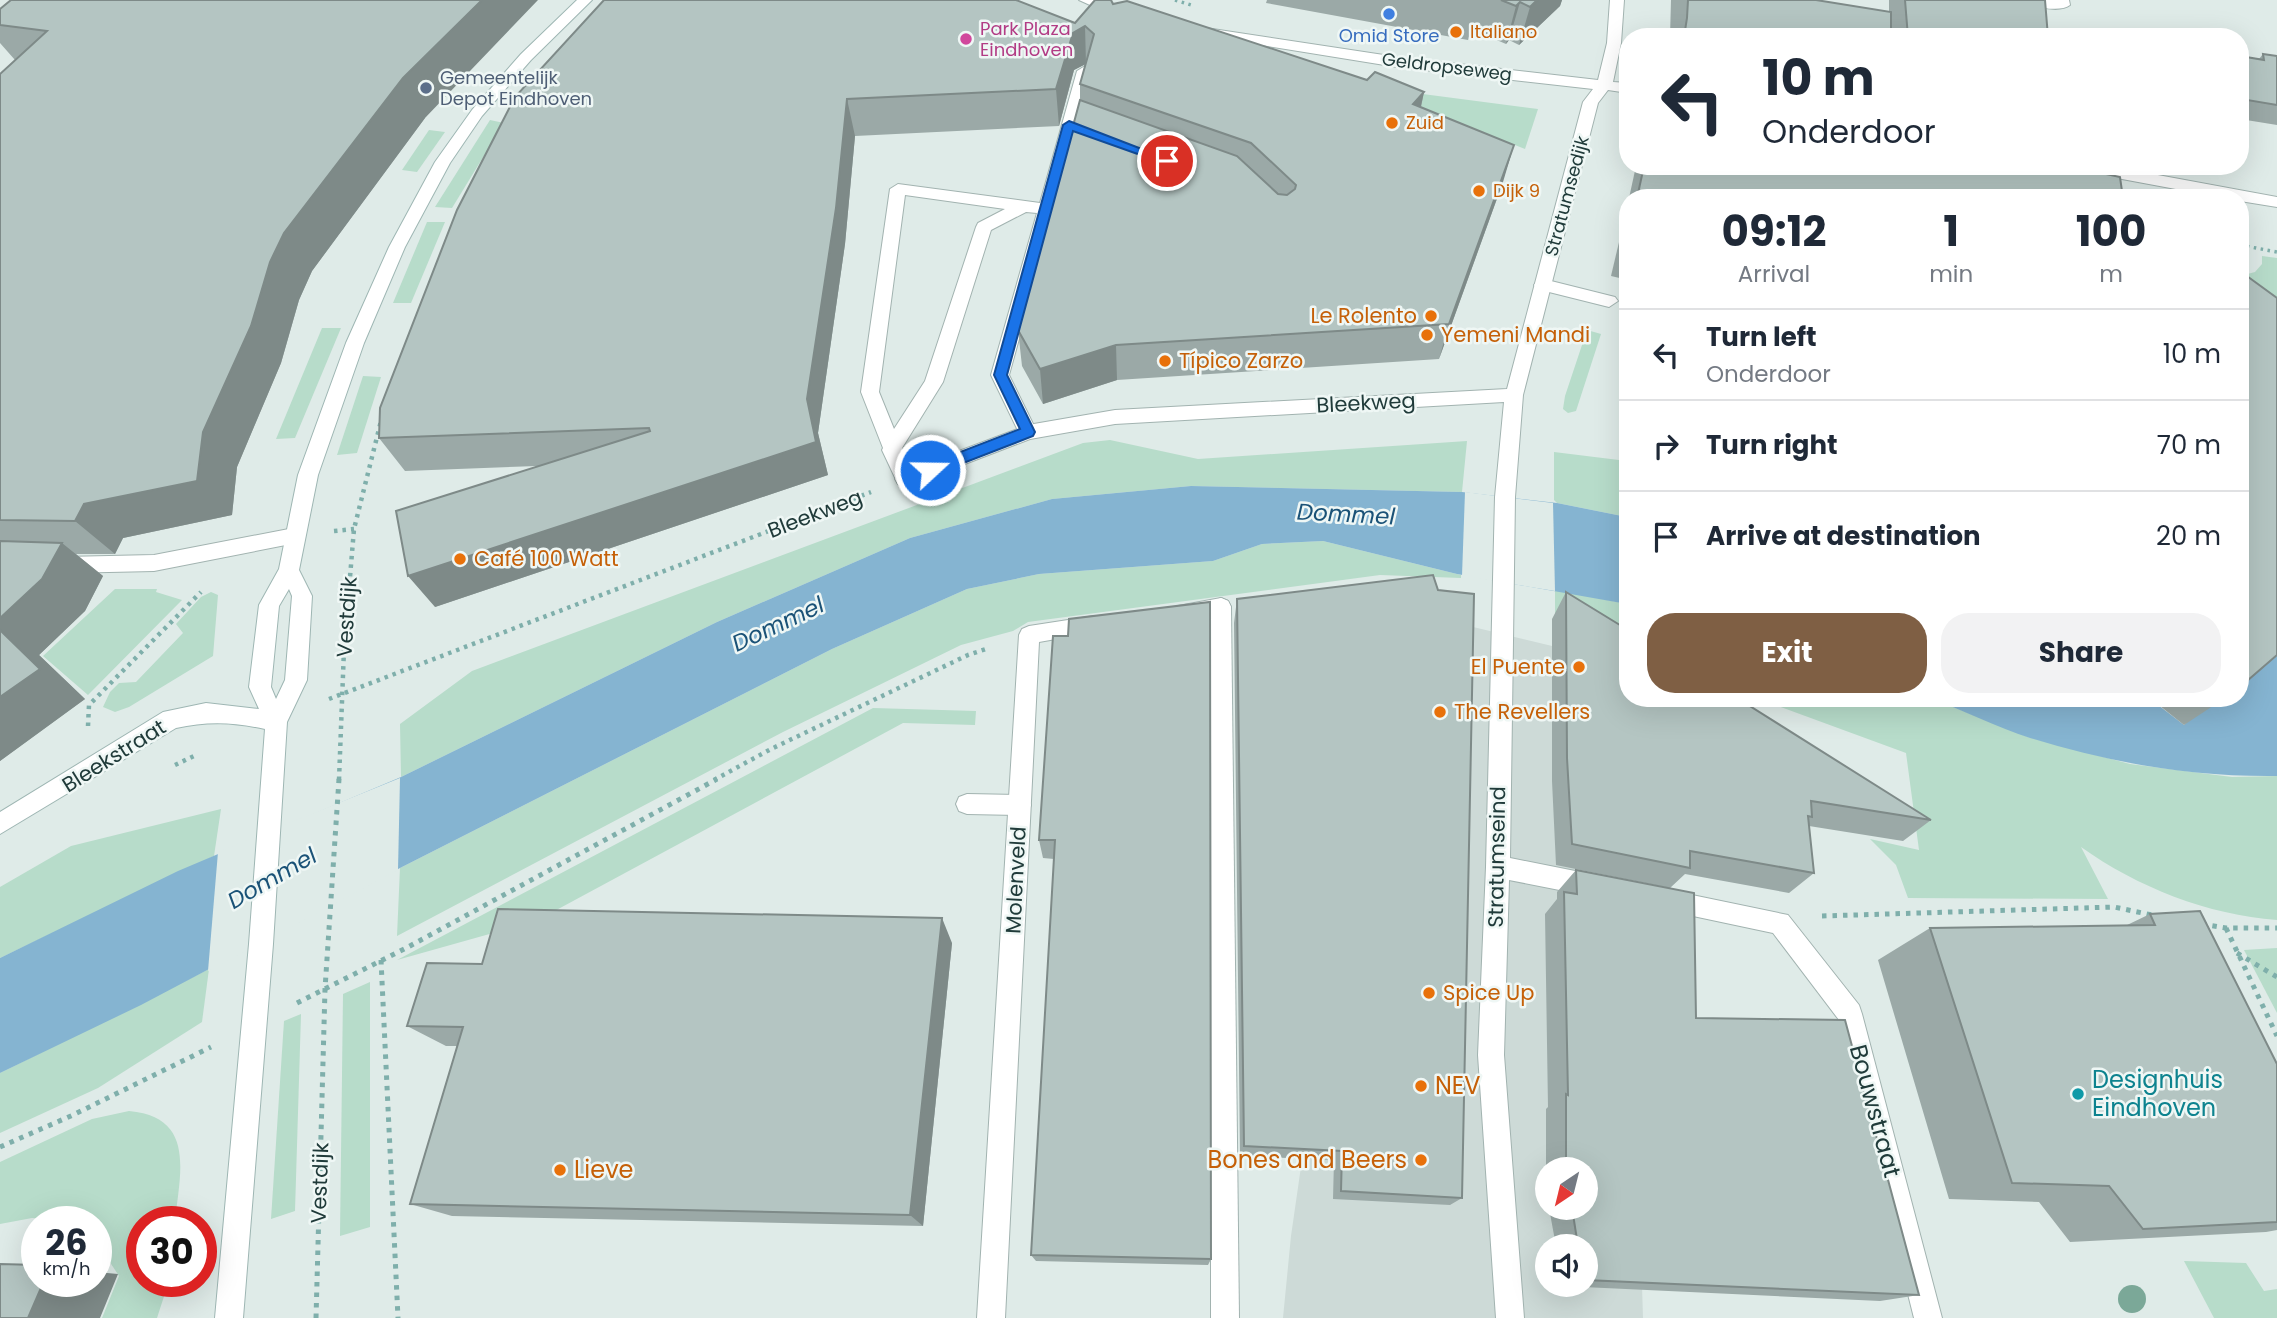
<!DOCTYPE html>
<html lang="en">
<head>
<meta charset="utf-8">
<style>
	:root { --surface:#fff; --page:#f2f2f3; --text:#1f2937; --muted:#747a83; --line:#e0e1e3; --accent:#7f5f44 }
	body { margin:0; font-family:Poppins,sans-serif; background:var(--page); color:var(--text); height:100vh; display:flex; flex-direction:column; font-size:26px; white-space:nowrap }
	* { box-sizing:border-box; margin:0 }
	p { font-size:23px; color:var(--muted) }
	.icon { flex:none; width:38px; height:38px; fill:none; stroke:currentColor; stroke-width:2; stroke-linecap:round; stroke-linejoin:round }
	.map { position:relative; flex:1; overflow:hidden }
	.side { position:absolute; left:1619px; top:189px; width:630px; height:518px; display:flex; flex-direction:column; background:var(--surface); border-radius:28px; box-shadow:0 7px 28px #0002 }
	.side>* { flex:none }
	.top-card { position:absolute; left:1619px; top:28px; width:630px; height:147px; border-radius:28px; box-shadow:0 7px 28px #0002; background:#fff; color:var(--text); overflow:hidden }
	.needle { width:46px; rotate:215deg }
	.controls { position:absolute; left:1535px; top:1157px; display:grid; gap:14px }
	.controls a { display:grid; place-items:center; width:63px; height:63px; border-radius:50%; background:var(--surface); box-shadow:0 7px 28px #0002; font-size:35px }
	.speed { position:absolute; left:21px; top:1206px; display:flex; gap:14px; font-size:35px; font-weight:700; text-align:center }
	.speed>* { display:grid; place-content:center; width:91px; height:91px; border-radius:50%; background:var(--surface); box-shadow:0 7px 28px #0002; line-height:1 }
	.speed small { font-size:18px; font-weight:400 }
	.speed .limit { border:10px solid #d22; background:#fff; color:#111 }
	.pin { position:absolute; display:grid; place-items:center; width:60px; height:60px; color:#fff; margin:-30px; border:4px solid #fff; border-radius:50%; box-shadow:0 2px 7px #0007 }
	.me { position:absolute; width:77px; margin:-38px; rotate:69deg; stroke-linejoin:round; filter:drop-shadow(0 0 5px #0008) }
	.turn { display:flex; align-items:center; gap:24px; height:147px; padding:0 28px; font-size:32px }
	.turn .icon { width:91px; height:91px; stroke-width:2.5 }
	.turn b { display:block; font-size:49px; line-height:60px }
	.eta { display:flex; justify-content:space-evenly; align-items:center; height:119px; text-align:center }
	.eta b { font-size:42px; font-weight:700; line-height:49px }
	.action { display:flex; gap:14px; margin-top:auto; padding:14px 28px }
	.action a { flex:1; height:80px; border-radius:28px; background:var(--accent); color:#fff; font-size:28px; font-weight:700; line-height:80px; text-align:center }
	.action a+a { background:var(--page); color:var(--text) }
	ul { padding:0; list-style:none }
	li { display:flex; align-items:center; gap:21px; height:91px; padding:0 28px; border-top:2px solid var(--line) }
	li div { flex:1 }
	li b { display:block; font-size:26px }
	li em { font-style:normal }
	.map>svg:first-child { display:block }
	.built { fill:#cddad7; fill-rule:evenodd }
	.green { fill:#b7dcca }
	.water { fill:#85b4d1 }
	.pier { fill:#dfebe8 }
	.lines { fill:none; stroke-linecap:round; stroke-linejoin:round }
	.lane-casing { stroke:#a2b3b0; stroke-width:2 }
	.street-casing { stroke:#a2b3b0; stroke-width:2 }
	.secondary-casing { stroke:#9eb6b3; stroke-width:2 }
	.path-far2 { stroke:#7fafab; stroke-width:3.5; stroke-dasharray:2.5 4.5; stroke-linecap:butt }
	.path-far1 { stroke:#7fafab; stroke-width:4.5; stroke-dasharray:3.5 5; stroke-linecap:butt }
	.path { stroke:#7fafab; stroke-width:5; stroke-dasharray:4.5 6; stroke-linecap:butt }
	.lane { fill:#fff; fill-rule:evenodd }
	.street { fill:#fff; fill-rule:evenodd }
	.secondary { fill:#fff; fill-rule:evenodd }
	.tree { fill:#7ba898 }
	.wall { fill:#9ba9a7 }
	.shaded-wall { fill:#7e8a88 }
	.building { fill:#b4c5c2; stroke:#7e8a88; stroke-width:2 }
	.route { fill:#1a73e8; stroke:#114b97; stroke-width:2 }
	.shop-dot { fill:#3f7fe0; stroke:#eff7f5; stroke-width:2.5 }
	.food-dot { fill:#e8710a; stroke:#eff7f5; stroke-width:2.5 }
	.hotel-dot { fill:#d1479c; stroke:#eff7f5; stroke-width:2.5 }
	.service-dot { fill:#5c6f8a; stroke:#eff7f5; stroke-width:2.5 }
	.culture-dot { fill:#0f9aa8; stroke:#eff7f5; stroke-width:2.5 }
	.labels { text-anchor:middle; stroke-width:5; stroke-linejoin:round; paint-order:stroke }
	.far-hotel-label { font-size:18px; fill:#b23c85; stroke:#eff7f5; text-anchor:start }
	.far-food-label { font-size:18px; fill:#c56008; stroke:#eff7f5; text-anchor:start }
	.far-shop-label { font-size:18px; fill:#366cbe; stroke:#eff7f5 }
	.far-street-label { font-size:18px; fill:#203b3a; stroke:#eff7f5 }
	.far-service-label { font-size:18px; fill:#4e5e75; stroke:#eff7f5; text-anchor:start }
	.food-label { font-size:21px; fill:#c56008; stroke:#eff7f5; text-anchor:start }
	.street-label { font-size:21px; fill:#203b3a; stroke:#eff7f5 }
	.water-label { font-size:23px; font-style:italic; fill:#1a5277; stroke:#eff7f5 }
	.near-culture-label { font-size:24px; fill:#0d838f; stroke:#eff7f5; text-anchor:start }
	.near-food-label { font-size:24px; fill:#c56008; stroke:#eff7f5; text-anchor:start }
	.near-street-label { font-size:24px; fill:#203b3a; stroke:#eff7f5 }
</style>
</head>
<body>
<div class="map">
<svg width="2277" height="1318" viewBox="0 0 2277 1318">
	<rect width="100%" height="100%" fill="#dfebe8"/>
	<path class="built" d="M1382,605l241,58 20,655h-360l8,-82zM1547,1169h39v39h-39zM1547,1246h39v38h-39z"/>
	<g class="green">
		<path d="M1392,90l146,19 -13,40 -136,-54z"/>
		<path d="M490,120l14,3 -52,85 -17,-1z"/>
		<path d="M429,130l16,2 -28,40 -15,-2z"/>
		<path d="M427,222h18l-34,81h-18z"/>
		<path d="M2262,256l15,2v86l-37,-68 15,-4 7,-8z"/>
		<path d="M322,328h19l-46,110 -19,1z"/>
		<path d="M1587,330l14,4 -25,77 -8,2 -5,-4 2,-13z"/>
		<path d="M363,376l18,1 -24,76 -20,2z"/>
		<path d="M1110,440l88,19 269,-18 -5,51 -271,-6 -139,13 -142,39 -193,84 -316,155 -1,-53 72,-53 611,-228z"/>
		<path d="M1554,452l73,9v56l-70,-14 -3,-3z"/>
		<path d="M1323,541l138,34v3l-81,-3 -352,47 -15,9 -52,14 -178,87 -386,204 3,-68 432,-219 135,-60 72,-15 174,-13 49,-17z"/>
		<path d="M115,589h42l-1,3 26,8 -94,95 -45,-39z"/>
		<path d="M1558,590l69,14v50l-72,-23v-40z"/>
		<path d="M211,592l7,3 -5,61 -84,51 -14,5 -12,-5 7,-15 9,-9 17,-1 47,-49 -7,-9 25,-27z"/>
		<path d="M1756,698h175l97,39 102,27 102,13 45,-1v144c-69,-5 -140,-33 -196,-73l27,52 -200,-1 -12,-33 -26,-26 49,11 -13,-97z"/>
		<path d="M873,708l103,3 -1,14 -72,-2 -367,198 -139,39z"/>
		<path d="M221,809l-7,47 -214,102v-71l71,-41z"/>
		<path d="M2277,948v65l-33,-63z"/>
		<path d="M209,969l-7,53 -104,66 -98,45v-60z"/>
		<path d="M370,982v245l-30,9 3,-242z"/>
		<path d="M301,1014l-6,197 -24,8 13,-198z"/>
		<path d="M129,1111c67,6 51,62 46,110l-33,1v59h27l-12,37h-55l17,-42 -23,-35v-19l-64,-4 -32,6v-62l92,-43z"/>
		<path d="M2184,1261l62,2 18,28 13,-2v29h-63z"/>
	</g>
	<g class="water">
		<path d="M1191,486l271,6 95,11 70,14v87l-170,-30 -134,-33 -61,3 -49,17 -174,13 -72,15 -135,60 -432,219 -259,137 -141,68v-115l178,-87 223,-94 316,-155 193,-84 142,-39z"/>
		<path d="M2277,643v133c-84,1 -167,-13 -247,-38 -33,-11 -66,-27 -99,-40h218l35,27 30,-27h26v-22z"/>
	</g>
	<g class="pier">
		<path d="M1465,492l88,11 2,88 -93,-15z"/>
		<path d="M400,778l-2,92 -190,101 10,-119z"/>
	</g>
	<g class="lines">
		<defs>
			<g id="lane">
				<path d="M2022,0h47l1,5c-10,8 -39,2 -48,-5z"/>
				<path d="M1085,66l8,5 -84,304 28,57 -2,5h-14l-30,-62 46,-162 -11,-1 -35,18 -48,152 -41,66 13,31 -3,5 -7,3 -7,-3 -16,-34 1,-2 -22,-56 29,-203 8,-5 142,19 37,-132zM905,195l100,14 -27,14 -2,4 -51,154 -31,48 -15,-37z"/>
				<path d="M1543,279l72,18 3,4 -9,6 -72,-18 -3,-4 3,-4z"/>
				<path d="M1221,598l7,3 3,6 8,711h-28v-711l3,-6z"/>
				<path d="M967,794l53,1 8,3 3,7 -3,7 -8,3 -53,-1 -8,-3 -3,-7 3,-7z"/>
			</g>
			<g id="street">
				<path d="M1079,0h20l25,12 -2,3h-10z"/>
				<path d="M1610,0h14l-3,43 -8,39 15,1v10l-20,-3 -10,13 -75,292 -8,102 -5,361 85,17 8,3 4,8 -4,8 -8,3 -86,-17 -5,175 20,263h-28l-18,-263 8,-188 9,-370 9,-95 -389,22 -85,15 -125,48 -7,-3 -3,-5 3,-5 130,-49 87,-15 392,-21 76,-287 10,-13 -196,-22 -191,-31 -7,-4 7,-4 191,29 201,23 9,-37z"/>
				<path d="M2071,166h38l168,31v10l-37,-6v-3h-16l-145,-27z"/>
				<path d="M294,528l7,2 3,6 -3,6 -147,29 -90,2 -7,-2 -3,-6 3,-6 7,-2 90,-2z"/>
				<path d="M1221,598l7,3 3,6 -3,6c-14,5 -36,10 -50,5l-3,-6 3,-6z"/>
				<path d="M1094,616l7,3 3,6 -3,6 -62,11 -34,676h-28l42,-683 3,-6 7,-3z"/>
				<path d="M1668,890l120,25 71,90 3,9 80,304h-28l-75,-298 -66,-87 -113,-24 -4,-8 4,-8z"/>
			</g>
			<path id="secondary" d="M577,0h15l-61,60 -49,56 -32,47 -45,84 -41,96 -46,132 -19,95 13,26 -5,84 -20,42 -14,222 -30,374h-28l34,-374 16,-215c-32,-7 -58,-8 -89,-1l-176,106v-22l163,-100 43,-9 53,6 -10,-22 10,-82 20,-36 19,-94 48,-132 43,-96 46,-85 37,-52 49,-56zM289,589l3,7 -7,84 -9,19 -5,-12 8,-81z"/>
		</defs>
		<use href="#lane" class="lane-casing"/>
		<use href="#street" class="street-casing"/>
		<use href="#secondary" class="secondary-casing"/>
		<g class="path-far2">
			<path d="M1175,0l16,5"/>
			<path d="M2240,245l37,7"/>
		</g>
		<g class="path-far1">
			<path d="M334,531l20,-2"/>
			<path d="M329,699l542,-207"/>
			<path d="M88,726l1,-21 112,-113"/>
			<path d="M175,765l21,-10"/>
			<path d="M339,780l5,-131 10,-120 27,-108"/>
			<path d="M714,780l57,-31 197,-94 21,-7"/>
		</g>
		<g class="path">
			<path d="M1822,916l292,-9 38,8"/>
			<path d="M2202,924l24,4h51"/>
			<path d="M2226,928l51,108"/>
			<path d="M2237,953l40,24"/>
			<path d="M381,960l17,358"/>
			<path d="M297,1003l111,-56 309,-168"/>
			<path d="M0,1147l73,-32 138,-68"/>
			<path d="M316,1318l9,-329 14,-210"/>
		</g>
		<use href="#lane" class="lane"/>
		<use href="#street" class="street"/>
		<use href="#secondary" class="secondary"/>
	</g>
	<circle class="tree" cx="2132" cy="1299" r="14"/>
	<g class="wall">
		<path d="M1267,0h295l-2,6 -41,39 -10,-5 -3,4 -35,-15 -3,11 -202,-37z"/>
		<path d="M1671,0h145l73,12v-12h156l3,37h-378z"/>
		<path d="M1113,4l254,76 57,12 -3,15 82,75 -64,177 -322,21 -74,24 -21,-38 -4,-36 62,-229v-17l5,-20 -11,6 -15,56 -204,10 -10,108 -27,189 10,42 -393,132 102,-141 -132,5 -26,-33 78,-228 618,-187z"/>
		<path d="M0,9l425,109 -113,153 -13,29 -18,63 -44,104 -5,48 -109,23 -8,16h-39l27,22 -18,35 -46,44 46,44 -85,62v-687l15,-14 -15,-17z"/>
		<path d="M2263,54l14,2v69l-37,-6v-63l19,3z"/>
		<path d="M1636,166h433l54,32h-494z"/>
		<path d="M1628,204v76l-17,-4z"/>
		<path d="M1566,592l365,228 -28,21 -94,-15 5,47 -25,20 -104,-19 -15,14 -114,-23 -4,-84v-162z"/>
		<path d="M1237,599l225,599 -12,7 -117,-6 1,-39 -94,-4 -6,-533z"/>
		<path d="M1053,636l158,623 -3,6 -172,-4 -5,-6 23,-396 -11,-1 -4,-18z"/>
		<path d="M2150,698h75l-41,27z"/>
		<path d="M1576,870l120,148 223,277 -39,6 -318,-15v-2h24v-38h-30l-7,-38h37v-39h-39v24l-1,-6v-78l2,-2 -3,-193 12,-15v-7z"/>
		<path d="M2150,914l127,150v166l-11,2 -196,10 -31,-40 -90,-3 -71,-239 52,-32 195,-2z"/>
		<path d="M952,943l-29,283 -471,-10 -42,-12 47,-158h-11l-39,-20 75,-62z"/>
	</g>
	<g class="shaded-wall">
		<path d="M482,0h56l-113,118 -113,153 -13,29 -18,63 -44,104 -5,48 -109,23 -8,16 -40,-33 9,-17 186,-242 14,-29 119,-155z"/>
		<path d="M1537,0h25l-2,6 -41,39 11,-38z"/>
		<path d="M1520,2l-11,38 -3,4 10,-38z"/>
		<path d="M1085,26l1,38 -12,6 -15,56 -3,-37 17,-56z"/>
		<path d="M1424,92l-8,37 -3,-25z"/>
		<path d="M847,99l8,37 -10,108 -27,189 10,42 -393,132 -27,-31 399,-177z"/>
		<path d="M1514,145l-11,37 -64,177 10,-35z"/>
		<path d="M1116,345l1,35 -74,24 -3,-35z"/>
		<path d="M62,543l41,33 -18,35 -46,44 46,44 -85,62v-143z"/>
		<path d="M942,918l10,25 -29,283 -13,-11z"/>
		<path d="M96,1272l22,2 -18,44h-72l16,-37h52z"/>
	</g>
	<g class="building">
		<path d="M11,0h471l-79,78 -119,155 -14,29 -19,64 -48,106 -6,49 -113,23 -9,17 -75,-1v-446l47,-43 -47,-6v-16z"/>
		<path d="M604,0h412l59,23 20,-23h16l2,4 14,-3 240,79 8,-8 49,20 -11,12 101,41 -65,179 -333,21 -76,24 -22,-39 62,-230 157,56 41,38 9,1 8,-6 1,-4 -45,-42 -171,-59 14,-50 -9,-8 -12,7 -17,56 -209,10 -11,109 -29,191 9,43 -408,134 -12,-65 254,-80 -1,-3 -270,10 1,-30 77,-198 58,-113z"/>
		<path d="M1501,0h36l-7,7 -10,-5 -4,4z"/>
		<path d="M1688,0h128l75,12v25h-207l3,-19z"/>
		<path d="M1905,0h140l3,37h-140z"/>
		<path d="M2263,54l14,2v49l-36,-6 -1,-5v-38l24,4z"/>
		<path d="M1644,166h425l51,11 3,21h-486z"/>
		<path d="M2240,271l37,27v357l-37,32z"/>
		<path d="M0,541l62,2 -20,36 -42,39z"/>
		<path d="M1433,575l5,15 36,4 -12,604 -121,-7 1,-40 -98,-5 -7,-547z"/>
		<path d="M1566,592l62,38v68h109l194,122 -120,-19 1,16 -4,-1 6,57 -124,-22v17l-118,-24 -5,-86z"/>
		<path d="M1210,602l1,657 -180,-4 24,-415h-16l14,-204h15l1,-17z"/>
		<path d="M0,630l40,39 -40,28z"/>
		<path d="M1576,870l118,23 2,125 149,2 74,275 -333,-15v-34h-8l-6,-38h14v-39h-20v-75l2,1 -4,-203 13,2z"/>
		<path d="M498,909l444,9 -32,297 -500,-11 53,-177 -56,-1 20,-63 55,1z"/>
		<path d="M2200,911l77,153v158l-134,7 -34,-43 -97,-3 -82,-255 225,-3 -5,-11z"/>
		<path d="M0,1264l37,1v16h7l-16,37h-28z"/>
	</g>
	<path class="route" d="M1069,121l104,40 -6,4 -4,-2 -90,-32 -66,244 28,57 -2,4 -98,38h-11l-2,-4 2,-4 96,-37 -26,-54 69,-250z"/>
	<circle class="shop-dot" cx="1389" cy="14" r="7"/>
	<g class="food-dot">
		<circle cx="1456" cy="32" r="7"/>
		<circle cx="1392" cy="123" r="7"/>
		<circle cx="1479" cy="191" r="7"/>
		<circle cx="1431" cy="316" r="7"/>
		<circle cx="1427" cy="335" r="7"/>
		<circle cx="1165" cy="361" r="7"/>
		<circle cx="460" cy="559" r="7"/>
		<circle cx="1579" cy="667" r="7"/>
		<circle cx="1440" cy="712" r="7"/>
		<circle cx="1429" cy="993" r="7"/>
		<circle cx="1421" cy="1086" r="7"/>
		<circle cx="1421" cy="1160" r="7"/>
		<circle cx="560" cy="1170" r="7"/>
	</g>
	<circle class="hotel-dot" cx="966" cy="39" r="7"/>
	<circle class="service-dot" cx="426" cy="88" r="7"/>
	<circle class="culture-dot" cx="2078" cy="1094" r="7"/>
	<g class="labels">
		<g class="far-hotel-label">
			<text x="980" y="35">Park Plaza<tspan x="980" dy="21">Eindhoven</tspan></text>
		</g>
		<g class="far-food-label">
			<text x="1470" y="38">Italiano</text>
			<text x="1406" y="129">Zuid</text>
			<text x="1493" y="197">Dijk 9</text>
		</g>
		<g class="far-shop-label">
			<text x="1389" y="42">Omid Store</text>
		</g>
		<g class="far-street-label">
			<text transform="translate(1447 67) rotate(7)" y="6">Geldropseweg</text>
			<text transform="translate(1567 196) rotate(-75)" y="6">Stratumsedijk</text>
		</g>
		<g class="far-service-label">
			<text x="440" y="84">Gemeentelijk<tspan x="440" dy="21">Depot Eindhoven</tspan></text>
		</g>
		<g class="food-label">
			<text x="1417" y="323" text-anchor="end">Le Rolento</text>
			<text x="1441" y="342">Yemeni Mandi</text>
			<text x="1179" y="368">Típico Zarzo</text>
			<text x="474" y="566">Café 100 Watt</text>
			<text x="1565" y="674" text-anchor="end">El Puente</text>
			<text x="1454" y="719">The Revellers</text>
			<text x="1443" y="1000">Spice Up</text>
		</g>
		<g class="street-label">
			<text transform="translate(1366 403) rotate(-3)" y="7">Bleekweg</text>
			<text transform="translate(815 514) rotate(-21)" y="7">Bleekweg</text>
			<text transform="translate(347 617) rotate(-86)" y="7">Vestdijk</text>
			<text transform="translate(114 756) rotate(-32)" y="7">Bleekstraat</text>
			<text transform="translate(1497 857) rotate(-89)" y="7">Stratumseind</text>
			<text transform="translate(1016 880) rotate(-87)" y="7">Molenveld</text>
			<text transform="translate(320 1183) rotate(-88)" y="7">Vestdijk</text>
		</g>
		<g class="water-label">
			<text transform="translate(1346 514) rotate(3)" y="8">Dommel</text>
			<text transform="translate(778 624) rotate(-25)" y="8">Dommel</text>
			<text transform="translate(272 878) rotate(-30)" y="8">Dommel</text>
		</g>
		<g class="near-culture-label">
			<text x="2092" y="1088">Designhuis<tspan x="2092" dy="28">Eindhoven</tspan></text>
		</g>
		<g class="near-food-label">
			<text x="1435" y="1094">NEV</text>
			<text x="1407" y="1168" text-anchor="end">Bones and Beers</text>
			<text x="574" y="1178">Lieve</text>
		</g>
		<g class="near-street-label">
			<text transform="translate(1875 1111) rotate(75)" y="8">Bouwstraat</text>
		</g>
	</g>
</svg>
<div class="controls">
<a><svg class="needle" viewBox="-14 -14 28 28"><path d="M0-13l5 13h-10z" fill="#e53935"/><path d="M0 13l5-13h-10z" fill="#747a83"/></svg></a>
<a><svg class="icon" aria-label="sound" viewBox="0 0 24 24"><path d="M4 9h4l5-4v14l-5-4H4zM17 9q2 3 0 6"/></svg></a>
</div>
<div class="speed"><div>26<small>km/h</small></div><div class="limit">30</div></div>
<div class="pin" style="left:1167px;top:161px;background:#d93025"><svg class="icon" aria-label="arrive" viewBox="0 0 24 24"><path d="M6 21V4h12l-3 4 3 4H6"/></svg></div>
<svg class="me" style="left:930px;top:470px" viewBox="-20 -20 40 40"><circle r="17" fill="#1a73e8" stroke="#fff" stroke-width="3"/><path d="M0-11L8 9 0 5-8 9z" fill="#fff"/></svg>
<div class="top-card">
<div class="turn"><svg class="icon" aria-label="left" viewBox="0 0 24 24"><path d="M17 20v-9H6M10 6l-5 5 5 5"/></svg><div><b>10 m</b>Onderdoor</div></div>
</div>
<section class="side">
<div class="eta">
<div><b>09:12</b><p>Arrival</p></div>
<div><b>1</b><p>min</p></div>
<div><b>100</b><p>m</p></div>
</div>
<ul>
<li><svg class="icon" aria-label="left" viewBox="0 0 24 24"><path d="M17 20v-9H6M10 6l-5 5 5 5"/></svg><div><b>Turn left</b><p>Onderdoor</p></div><em>10 m</em></li>
<li><svg class="icon" aria-label="right" viewBox="0 0 24 24"><path d="M7 20v-9h11M14 6l5 5-5 5"/></svg><div><b>Turn right</b></div><em>70 m</em></li>
<li><svg class="icon" aria-label="arrive" viewBox="0 0 24 24"><path d="M6 21V4h12l-3 4 3 4H6"/></svg><div><b>Arrive at destination</b></div><em>20 m</em></li>
</ul>
<div class="action"><a>Exit</a><a>Share</a></div>
</section>
</div>
</body>
</html>
